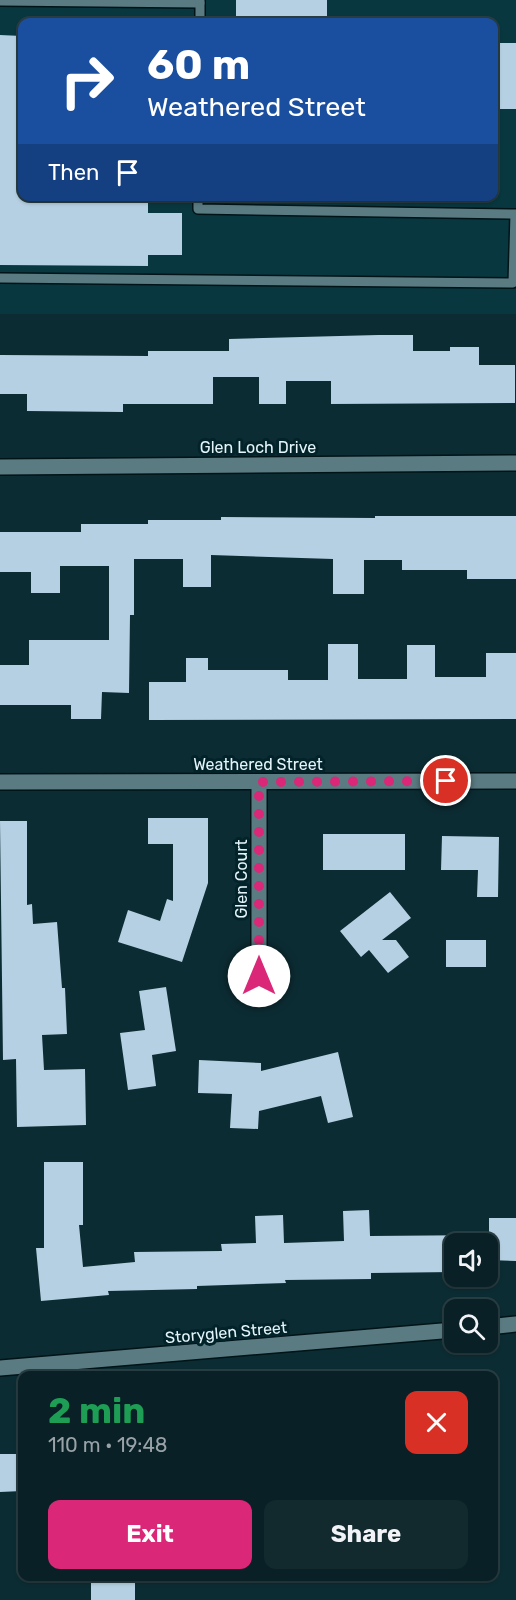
<!DOCTYPE html>
<html lang="en">
<head>
<meta charset="utf-8">
<style>
	:root { --surface:#092126; --page:#12292e; --text:#f1f3f6; --muted:#99a3a7; --line:#293e43; --accent:#db2777 }
	body { margin:0; font-family:Rubik,sans-serif; background:var(--page); color:var(--text); height:100vh; display:flex; flex-direction:column; font-size:22px; white-space:nowrap }
	* { box-sizing:border-box; margin:0 }
	p { font-size:20px; color:var(--muted) }
	.icon { flex:none; width:33px; height:33px; fill:none; stroke:currentColor; stroke-width:2; stroke-linecap:round; stroke-linejoin:round }
	.map { position:relative; flex:1; overflow:hidden }
	.side { position:absolute; left:18px; top:1371px; width:480px; height:210px; display:flex; flex-direction:column; background:var(--surface); border-radius:12px; box-shadow:0 2px 4px #0004,0 0 0 2px var(--line) }
	.side>* { flex:none }
	.guide { position:absolute; left:18px; top:18px; width:480px; height:183px; border-radius:12px; box-shadow:0 2px 4px #0004,0 0 0 2px var(--line); background:#1a4fa0; color:#fff; overflow:hidden }
	.buttons { position:absolute; left:444px; top:1233px; display:grid; gap:12px }
	.buttons a { display:grid; place-items:center; width:54px; height:54px; border-radius:12px; background:var(--surface); box-shadow:0 2px 4px #0004,0 0 0 2px var(--line); font-size:30px }
	.pin { position:absolute; display:grid; place-items:center; width:51px; height:51px; color:#fff; margin:-26px; border:3px solid #fff; border-radius:50%; box-shadow:0 2px 6px #0007 }
	.me { position:absolute; width:66px; margin:-33px; rotate:0deg; stroke-linejoin:round; filter:drop-shadow(0 0 4px #0008) }
	.turn { display:flex; align-items:center; gap:21px; height:126px; padding:0 30px; font-size:27px }
	.turn .icon { width:78px; height:78px; stroke-width:2.5 }
	.turn b { display:block; font-size:42px; line-height:51px }
	.then { display:flex; align-items:center; height:57px; padding:0 30px; background:#0003; gap:12px; font-size:22px }
	.round { display:grid; place-items:center; flex:none; width:63px; height:63px; border-radius:12px; background:var(--page) }
	.summary { display:flex; align-items:center; justify-content:space-between; height:102px; padding:0 30px }
	h1 { font-size:36px; font-weight:700; line-height:45px; color:#1e9e55 }
	.button { display:flex; gap:12px; margin-top:auto; padding:12px 30px }
	.button a { flex:1; height:69px; border-radius:12px; background:var(--accent); color:#fff; font-size:24px; font-weight:700; line-height:69px; text-align:center }
	.button a+a { background:var(--page); color:var(--text) }
	.map>svg:first-child { display:block }
	.built { fill:#09373f; fill-rule:evenodd }
	.building { fill:#b5d0e2 }
	.lines { fill:none; stroke-linecap:round; stroke-linejoin:round }
	.lane-casing { stroke:#001418; stroke-width:12 }
	.street-casing { stroke:#001418; stroke-width:18 }
	.secondary-casing { stroke:#001418; stroke-width:18 }
	.lane { stroke:#5a7b82; stroke-width:9 }
	.street { stroke:#5a7b82; stroke-width:15 }
	.secondary { stroke:#5a7b82; stroke-width:15 }
	.route { stroke:#db2777; stroke-width:10; stroke-dasharray:0 18 }
	.labels { text-anchor:middle; stroke-width:6; stroke-linejoin:round; paint-order:stroke }
	.street-label { font-size:16px; fill:#e4f5fa; stroke:#022329 }
</style>
</head>
<body>
<div class="map">
<svg width="516" height="1600" viewBox="0 0 516 1600">
	<rect width="100%" height="100%" fill="#0c2c33"/>
	<path class="built" d="M0,0h516v314h-516zM22,22h472v174h-472z"/>
	<g class="building">
		<rect x="236" y="0" width="91" height="22"/>
		<path d="M0,35l22,1v160h126v17h34v42h-34v11l-148,-1z"/>
		<rect x="494" y="43" width="22" height="66"/>
		<path d="M378,335h35v16h37v-4h29v18h36v38l-184,1v-23h-45v23h-27v-27h-46v27h-90v8l-96,-1v-17h-27v-39l148,1v-5h81v-12z"/>
		<path d="M375,516h141v63h-49v-9h-65v-10h-38v34h-31v-35l-122,-4v32h-28v-28h-49v56h-4l-1,78 -27,-1 -1,27h-30v-14h-71v-40h29v-25h80v-74h-49v27h-29v-21h-31v-40h81v-8h67v-4h73v-3l154,1z"/>
		<path d="M328,644h30v35h49v-34h28v32h51v-24h30v66l-367,1v-38h37v-24h22v12h80v10h40z"/>
		<path d="M148,818h60v65l-26,79 -64,-20 10,-32 32,11 7,-22 6,2v-57h-25z"/>
		<path d="M0,821h27v84l5,-1 1,20 24,-2 5,66h3l2,46 -25,1 2,35 41,-1 1,56 -69,2 -1,-68 -13,1z"/>
		<rect x="323" y="834" width="82" height="36"/>
		<path d="M442,836l57,1 -1,60h-21l1,-27h-37z"/>
		<path d="M390,892l21,26 -29,22h14l13,17 -21,16 -19,-23 -8,7 -21,-26z"/>
		<rect x="446" y="940" width="40" height="27"/>
		<path d="M166,987l10,64 -24,4 4,31 -28,4 -8,-57 25,-3 -6,-39z"/>
		<path d="M338,1052l15,65 -25,6 -7,-27 -62,15 -1,18 -28,-1 2,-34 -34,-1 1,-33 62,3v8z"/>
		<path d="M44,1162h39v63h-4l4,42 52,-5 -1,-10 88,-1 -1,-7 35,-1 -1,-27 28,-1 1,28 60,-2 -1,-30 26,-1 1,26 119,-1v-17h27v43l-28,-1v-16h-34v28l-83,1v6l-86,1 1,3 -89,3v3l-89,2 1,4 -68,6 -5,-53h8z"/>
		<path d="M0,1454h22v37l-22,1z"/>
		<rect x="91" y="1581" width="44" height="19"/>
	</g>
	<g class="lines">
		<defs>
			<g id="lane">
				<path d="M0,1l200,2"/>
				<path d="M200,22v-22"/>
				<path d="M0,278l513,5 2,-69 -317,-5v-13"/>
			</g>
			<g id="street">
				<path d="M0,467l516,-4"/>
				<path d="M259,976v-194"/>
				<path d="M488,1327l28,-3"/>
				<path d="M0,1368l454,-38"/>
			</g>
			<path id="secondary" d="M0,782l516,-1"/>
		</defs>
		<use href="#lane" class="lane-casing"/>
		<use href="#street" class="street-casing"/>
		<use href="#secondary" class="secondary-casing"/>
		<use href="#lane" class="lane"/>
		<use href="#street" class="street"/>
		<use href="#secondary" class="secondary"/>
	</g>
	<g class="lines">
		<path class="route" d="M259,976v-194l187,-1"/>
	</g>
	<g class="labels">
		<g class="street-label">
			<text x="258" y="453">Glen Loch Drive</text>
			<text x="258" y="770">Weathered Street</text>
			<text transform="translate(241 879) rotate(-90)" y="6">Glen Court</text>
			<text transform="translate(226 1332) rotate(-5)" y="6">Storyglen Street</text>
		</g>
	</g>
</svg>
<div class="buttons">
<a><svg class="icon" aria-label="sound" viewBox="0 0 24 24"><path d="M4 9h4l5-4v14l-5-4H4zM17 9q2 3 0 6"/></svg></a>
<a><svg class="icon" aria-label="search" viewBox="0 0 24 24"><circle cx="10" cy="10" r="6"/><path d="M15 15l6 6"/></svg></a>
</div>
<div class="pin" style="left:446px;top:781px;background:#d93025"><svg class="icon" aria-label="arrive" viewBox="0 0 24 24"><path d="M6 21V4h12l-3 4 3 4H6"/></svg></div>
<svg class="me" style="left:259px;top:976px" viewBox="-20 -20 40 40"><circle r="19" fill="#fff"/><path d="M0-13L10 11 0 6-10 11z" fill="#db2777"/></svg>
<div class="guide">
<div class="turn"><svg class="icon" aria-label="right" viewBox="0 0 24 24"><path d="M7 20v-9h11M14 6l5 5-5 5"/></svg><div><b>60 m</b>Weathered Street</div></div>
<div class="then">Then<svg class="icon" aria-label="arrive" viewBox="0 0 24 24"><path d="M6 21V4h12l-3 4 3 4H6"/></svg></div>
</div>
<section class="side">
<div class="summary"><div><h1>2 min</h1><p>110 m · 19:48</p></div><a class="round" style="background:#d93025;color:#fff"><svg class="icon" aria-label="close" viewBox="0 0 24 24"><path d="M6 6l12 12M18 6L6 18"/></svg></a></div>
<div class="button"><a>Exit</a><a>Share</a></div>
</section>
</div>
</body>
</html>
